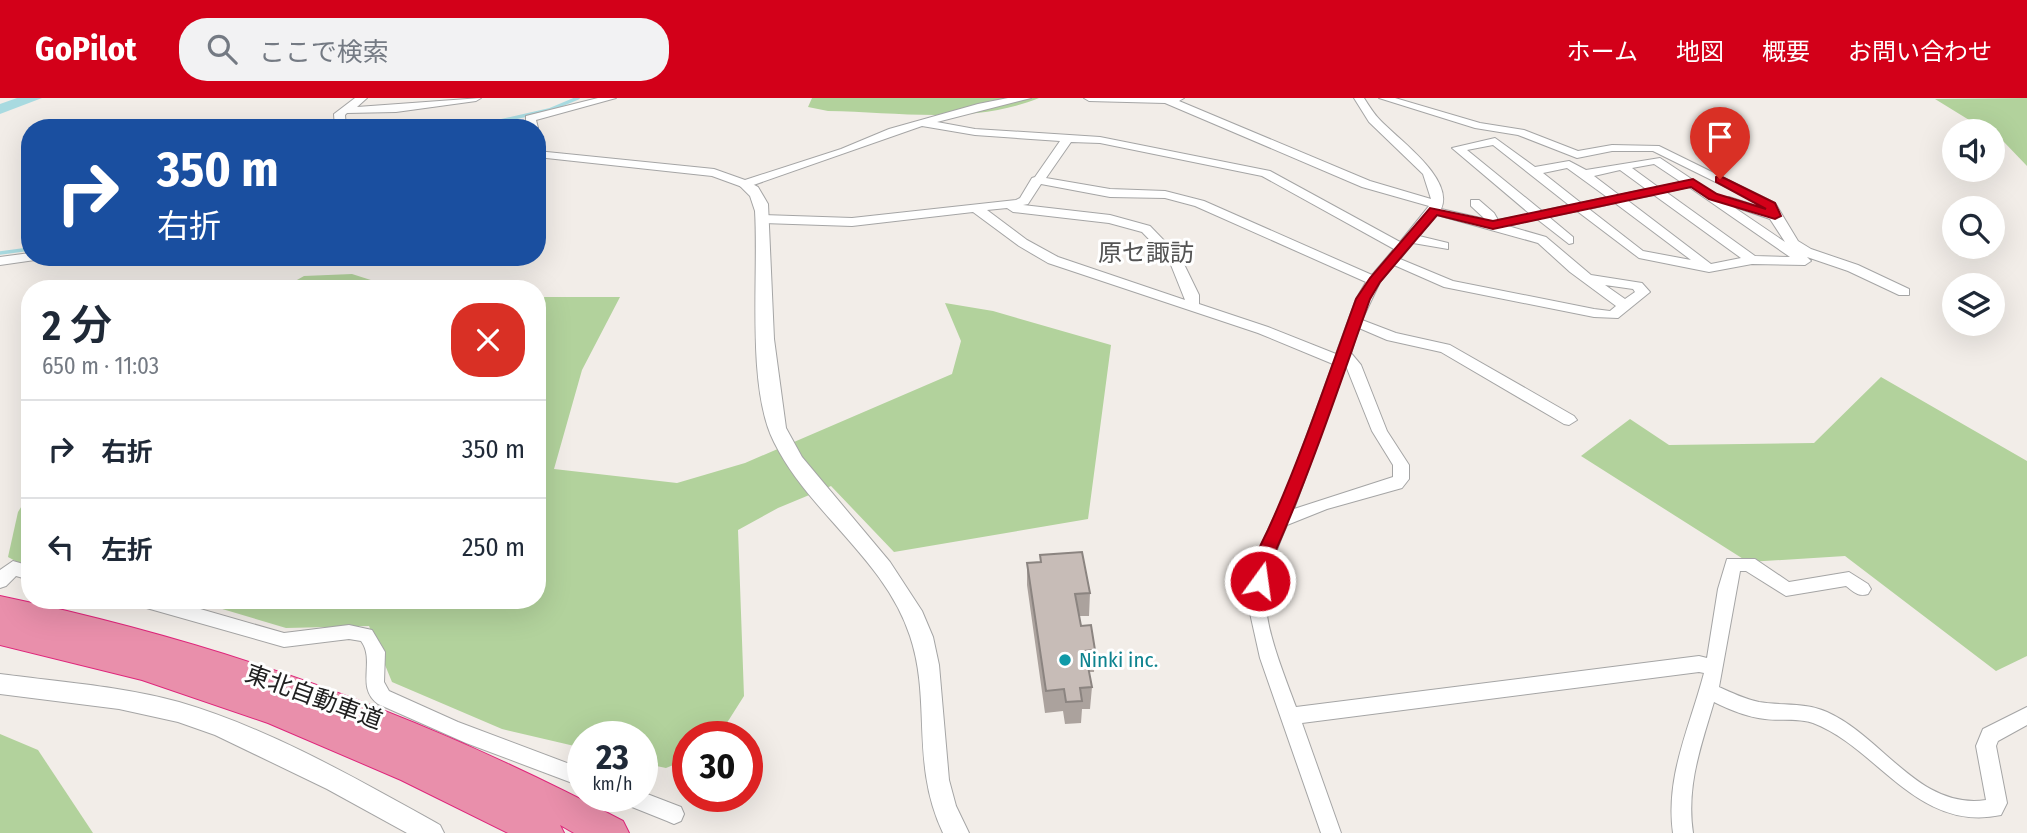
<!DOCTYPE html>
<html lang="ja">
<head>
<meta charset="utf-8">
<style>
	:root { --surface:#fff; --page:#f2f2f3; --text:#1f2937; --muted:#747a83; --line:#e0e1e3; --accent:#d30019 }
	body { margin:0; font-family:"Fira Sans Condensed","Noto Sans JP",sans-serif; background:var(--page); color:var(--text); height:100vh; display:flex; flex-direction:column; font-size:26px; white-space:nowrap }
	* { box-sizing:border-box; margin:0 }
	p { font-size:23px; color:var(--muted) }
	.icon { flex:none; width:38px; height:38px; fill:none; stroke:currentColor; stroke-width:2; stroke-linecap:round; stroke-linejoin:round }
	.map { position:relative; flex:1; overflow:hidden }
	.details { position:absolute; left:21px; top:182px; width:525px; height:329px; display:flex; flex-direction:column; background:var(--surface); border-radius:28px; box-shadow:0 7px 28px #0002 }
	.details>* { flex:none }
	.top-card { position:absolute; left:21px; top:21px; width:525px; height:147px; border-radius:28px; box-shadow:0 7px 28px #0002; background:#1a4fa0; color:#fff; overflow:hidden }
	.fabs { position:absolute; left:1942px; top:21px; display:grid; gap:14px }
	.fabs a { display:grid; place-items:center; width:63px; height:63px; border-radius:50%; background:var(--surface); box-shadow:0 7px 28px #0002; font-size:35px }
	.speed { position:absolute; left:567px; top:623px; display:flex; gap:14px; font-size:35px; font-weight:700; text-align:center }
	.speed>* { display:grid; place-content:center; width:91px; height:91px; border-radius:50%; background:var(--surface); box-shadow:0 7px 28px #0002; line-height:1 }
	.speed small { font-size:18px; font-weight:400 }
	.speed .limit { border:10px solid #d22; background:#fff; color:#111 }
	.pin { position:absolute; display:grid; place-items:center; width:60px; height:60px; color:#fff; margin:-72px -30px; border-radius:50% 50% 50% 0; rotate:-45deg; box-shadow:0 0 7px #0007 }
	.pin .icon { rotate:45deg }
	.me { position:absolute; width:77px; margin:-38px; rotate:14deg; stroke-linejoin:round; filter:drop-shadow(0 0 5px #0008) }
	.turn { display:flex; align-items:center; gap:24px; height:147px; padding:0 21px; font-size:32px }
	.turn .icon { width:91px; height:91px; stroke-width:2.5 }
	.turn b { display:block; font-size:49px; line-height:60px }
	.round { display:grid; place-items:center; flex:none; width:74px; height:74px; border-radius:28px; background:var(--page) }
	.summary { display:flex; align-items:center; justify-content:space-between; height:119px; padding:0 21px }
	h1 { font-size:42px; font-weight:600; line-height:52px }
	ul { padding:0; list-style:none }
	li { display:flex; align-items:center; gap:21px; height:98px; padding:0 21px; border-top:2px solid var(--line) }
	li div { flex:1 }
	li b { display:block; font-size:26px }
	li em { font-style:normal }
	header { display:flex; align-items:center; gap:42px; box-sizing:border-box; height:98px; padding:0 35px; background:var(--accent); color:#fff }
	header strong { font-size:33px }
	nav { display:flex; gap:38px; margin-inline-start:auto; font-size:24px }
	.search { width:490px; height:63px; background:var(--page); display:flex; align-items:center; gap:18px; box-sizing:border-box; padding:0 24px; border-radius:28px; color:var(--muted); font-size:26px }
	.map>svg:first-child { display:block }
	.forest { fill:#b2d29c }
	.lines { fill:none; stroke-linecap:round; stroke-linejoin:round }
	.stream { stroke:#a8dae0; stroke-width:3.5 }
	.river { fill:#a8dae0; fill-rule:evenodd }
	.minor-casing { stroke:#a5a5a5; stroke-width:2 }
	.tertiary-casing { stroke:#a5a5a5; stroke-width:2 }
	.motorway-casing { stroke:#df267b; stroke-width:2 }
	.minor { fill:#fff; fill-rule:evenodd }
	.tertiary { fill:#fff; fill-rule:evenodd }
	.motorway { fill:#e98fab; fill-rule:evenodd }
	.wall { fill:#aba29d }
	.building { fill:#c7bcb7; stroke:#8b8480; stroke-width:2 }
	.route { fill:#d30019; stroke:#890010; stroke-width:2 }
	.culture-dot { fill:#0f9aa8; stroke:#fff; stroke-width:2.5 }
	.labels { text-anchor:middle; stroke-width:6; stroke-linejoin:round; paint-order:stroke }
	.culture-label { font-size:21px; fill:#0d838f; stroke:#fff; text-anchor:start }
	.quarter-label { font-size:24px; fill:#545454; stroke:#fff }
	.near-street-label { font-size:24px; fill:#212121; stroke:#fff }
</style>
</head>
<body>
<header>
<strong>GoPilot</strong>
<div class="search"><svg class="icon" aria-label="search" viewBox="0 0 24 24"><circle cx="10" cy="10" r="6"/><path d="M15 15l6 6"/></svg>ここで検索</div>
<nav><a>ホーム</a><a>地図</a><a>概要</a><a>お問い合わせ</a></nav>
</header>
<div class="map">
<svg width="2027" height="735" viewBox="0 0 2027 735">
	<rect width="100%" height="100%" fill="#f2ede8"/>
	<g class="forest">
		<path d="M812,0h227c-66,27 -141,14 -211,13l-20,-4z"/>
		<path d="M2027,0v68l-23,-24 -11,-7v-4h-6l-52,-32z"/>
		<path d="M352,176l47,15h-118l23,-13z"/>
		<path d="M537,199h83l-38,73 -28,99 123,14 68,-20 207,-89 9,-33 -16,-38 48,8 118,34 -23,174 -194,33 -63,-66 -53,22 -40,22 6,166 -26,41h-30v22l-22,9 -24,-5v-26h-59v11l-81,-19 -110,-47 -23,-56 -83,2 -94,-28h345z"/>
		<path d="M1881,279l146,84v195l-31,15 -151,-115 -97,6 -167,-106 49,-37 39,26 145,-2z"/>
		<path d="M30,395v76l-22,-12 10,-45z"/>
		<path d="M0,636l38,16 55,83h-93z"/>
	</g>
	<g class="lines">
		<g class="stream">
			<path d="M469,30l80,-18 29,-12"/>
			<path d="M0,155l30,-4"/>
		</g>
		<path class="river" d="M17,0h25l-42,16v-10z"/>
		<defs>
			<g id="minor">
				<path d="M355,0h12l-10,9 124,-9 -5,3 -80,11 -49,1 -2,2 1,13h-11l-1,-14z"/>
				<path d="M598,0h18l-80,22 2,8h-12v-12z"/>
				<path d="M1008,0h23l-94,24 38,7 125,8 170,34 130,71 29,-36 -67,-19 -197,-84 -76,-2 -5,-3h100l-5,3 191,80 61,18 -8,-25 -54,-52 -15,-24h10c5,8 10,16 16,22 19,20 75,59 61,89l44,10 -14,-13v-6h8l15,13 4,7 32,-6 -78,-66 43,-10 40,29 34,-6 17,9 74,-12 63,42 6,-3 37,12 -8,-6 -105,-52h-41l-35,7 -59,-23 -43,-7 -96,-30h16l85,25 44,7 54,21 34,-6 47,1 116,57 23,38 13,8 47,16 51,24v6h-10l-51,-24 -41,-14 4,4 -6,4 -53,-1 -43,8 -70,-14 -62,-47 -28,6 24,20v6l-4,1 -32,-25 -29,7 38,11 45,38 51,8 8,9 -32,26 -24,-1 -150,-30 -50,-22 -14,17 -18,38 34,13 54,12 124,71 3,4 -8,5 -5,-1 -123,-72 -54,-12 -28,-12 -8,25 10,12 26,66 22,34v14l-7,9 -75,21 -40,16c-11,25 -21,51 -21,78 0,28 20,77 30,104l403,-51 8,2 11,-69 9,-30h28l34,23 60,-10 19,12 3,5 -3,5c-10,3 -14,-2 -22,-8l-60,10 -40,-25h-6l-21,116c13,6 26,12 40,15 23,4 46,0 68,10 56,25 92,98 159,88l-10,-54 7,-17 44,-22v18l-29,16 -2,5 11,57 -6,12c-84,18 -124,-68 -188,-92 -15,-5 -33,-2 -48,-4 -18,-2 -35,-9 -51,-17 -13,44 -28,84 -21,131h-20c-8,-57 17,-106 31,-160l-5,-1 -397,51 39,110h-20l-61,-175 -12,-54 7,-46 32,-69 46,-125 -75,-31 -210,-70 -29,-17 -46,-34 -121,14 -89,-3 -6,-4 6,-4 89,3 164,-18 4,-2 12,-20 3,-1 25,-36 -85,-6 -53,-9 -177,62 -33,-12 -175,-19v-6l177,18 31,11 96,-31 48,-20 89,-25zM1071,44l29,1 162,33 132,73 -22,26 -168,-74 -39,-10 -55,-2 -64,-11zM1493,47l76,60 -27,6 -75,-61zM1654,66l27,18 -23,5 -26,-19zM1567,70l40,29 -26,6 -38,-30zM1620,72l26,19 -27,6 -25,-19zM1041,86l69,13 55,1 30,8 171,76 -10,17 -20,55 -68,-27 -69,-23v-9l-18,-37 -31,-32 -40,-11 -87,-10 5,-1zM1689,89l101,70 -35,-1 -89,-64zM1654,97l87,63 -30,6 -84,-64zM1615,105l76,57 -48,-9 -54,-42zM1732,108l38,13 15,23zM1007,110l6,4 96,11 33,9 27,28 16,40 -127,-43 -31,-17 -40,-30zM1437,117l101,28 32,29 46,34 -6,5 -16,-2 -141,-28 -53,-22 13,-16 35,6v-6l-29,-7zM1605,187l28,4 2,3 -10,7zM1346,268l26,65 21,34v12l-99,32z"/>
				<path d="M30,155v4h6l-1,3 -35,5v-8z"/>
				<path d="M13,463l17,5v14l-14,-4 -10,10 -6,2v-18z"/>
				<path d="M134,502h35l115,33 65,-8 23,5 13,22 -1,30 5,9 69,31 125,47v18l-117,-44 -88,-39c-23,-17 -2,-43 -17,-63l-12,-2 -65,8 -141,-40 -6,-2z"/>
				<path d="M642,694l39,15 3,7 -3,7 -7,3 -7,-3 -45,-18 -3,-7h23z"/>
			</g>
			<g id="tertiary">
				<path d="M745,82l13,7 10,17 6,135 12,89 16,29 88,105 32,49 11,26 6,28 10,115 7,26 13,27h-26c-33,-70 -11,-131 -33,-197 -25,-77 -101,-123 -136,-194 -28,-55 -15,-167 -19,-231l-5,-15 -12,-12z"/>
				<path d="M0,576c60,8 121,12 179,28 92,27 178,77 261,123l4,8h-37l-80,-44 -112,-54 -37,-13 -59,-13 -119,-15z"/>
			</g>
			<path id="motorway" d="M0,498c224,47 420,118 623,225l6,12h-55l-14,-8 4,8h-56l-107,-53 -133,-57 -126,-43 -142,-35z"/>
		</defs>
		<use href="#minor" class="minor-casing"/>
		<use href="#tertiary" class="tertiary-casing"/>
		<use href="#motorway" class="motorway-casing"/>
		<use href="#minor" class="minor"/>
		<use href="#tertiary" class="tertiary"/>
		<use href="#motorway" class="motorway"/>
	</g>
	<path class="wall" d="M1040,457l50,38 -1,23h-10l2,10 14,24 -1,22h-5l3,15 -2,22h-8l-1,14 -16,1 -2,-13 -18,2 -18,-128v-22l13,-1z"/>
	<path class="building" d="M1082,454l8,41 -15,1 6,32 10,-1 4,25 -10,1 7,36 -12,1 2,13 -16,1 -2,-13 -18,2 -19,-128 14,-1 -1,-7z"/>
	<path class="route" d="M1720,78l55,27 6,13 -6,3 -66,-20 -18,-12 -198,42 -56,-14 -57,67 -10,17c-30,84 -58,169 -94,251 -5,11 -4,25 -9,35h-13c-8,-15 7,-40 14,-55 34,-75 60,-154 88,-231l14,-21 60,-70 63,13 200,-42 24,15 49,15 -50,-27v-5z"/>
	<circle class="culture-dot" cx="1065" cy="562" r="7"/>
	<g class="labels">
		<g class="culture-label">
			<text x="1079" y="569">Ninki inc.</text>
		</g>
		<g class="quarter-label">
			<text x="1146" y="163">原セ諏訪</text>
		</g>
		<g class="near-street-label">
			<text transform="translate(314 599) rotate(20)" y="8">東北自動車道</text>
		</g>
	</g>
</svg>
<div class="fabs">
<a><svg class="icon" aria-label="sound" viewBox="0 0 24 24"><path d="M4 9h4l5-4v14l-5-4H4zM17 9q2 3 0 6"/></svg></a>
<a><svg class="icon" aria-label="search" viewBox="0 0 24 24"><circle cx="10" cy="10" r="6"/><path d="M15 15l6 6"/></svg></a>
<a><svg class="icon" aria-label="layers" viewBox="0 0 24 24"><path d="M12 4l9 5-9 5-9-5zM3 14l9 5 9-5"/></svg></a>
</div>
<div class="speed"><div>23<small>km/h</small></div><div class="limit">30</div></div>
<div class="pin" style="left:1720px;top:81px;background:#d93025"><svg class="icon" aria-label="arrive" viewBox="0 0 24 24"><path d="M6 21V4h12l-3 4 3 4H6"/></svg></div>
<svg class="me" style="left:1260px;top:483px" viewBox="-20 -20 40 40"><circle r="17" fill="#d30019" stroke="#fff" stroke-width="3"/><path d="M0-11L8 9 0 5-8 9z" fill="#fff"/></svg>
<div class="top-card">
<div class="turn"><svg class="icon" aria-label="right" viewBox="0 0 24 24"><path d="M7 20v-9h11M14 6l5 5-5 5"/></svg><div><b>350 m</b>右折</div></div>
</div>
<section class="details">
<div class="summary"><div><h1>2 分</h1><p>650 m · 11:03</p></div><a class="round" style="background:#d93025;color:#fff"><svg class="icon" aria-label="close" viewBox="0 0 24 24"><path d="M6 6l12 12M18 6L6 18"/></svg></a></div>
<ul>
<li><svg class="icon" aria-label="right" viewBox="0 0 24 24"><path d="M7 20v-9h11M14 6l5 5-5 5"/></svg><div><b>右折</b></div><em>350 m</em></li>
<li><svg class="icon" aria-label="left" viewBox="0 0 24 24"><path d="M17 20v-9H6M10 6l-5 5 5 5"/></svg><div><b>左折</b></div><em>250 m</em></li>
</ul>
</section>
</div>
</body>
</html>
